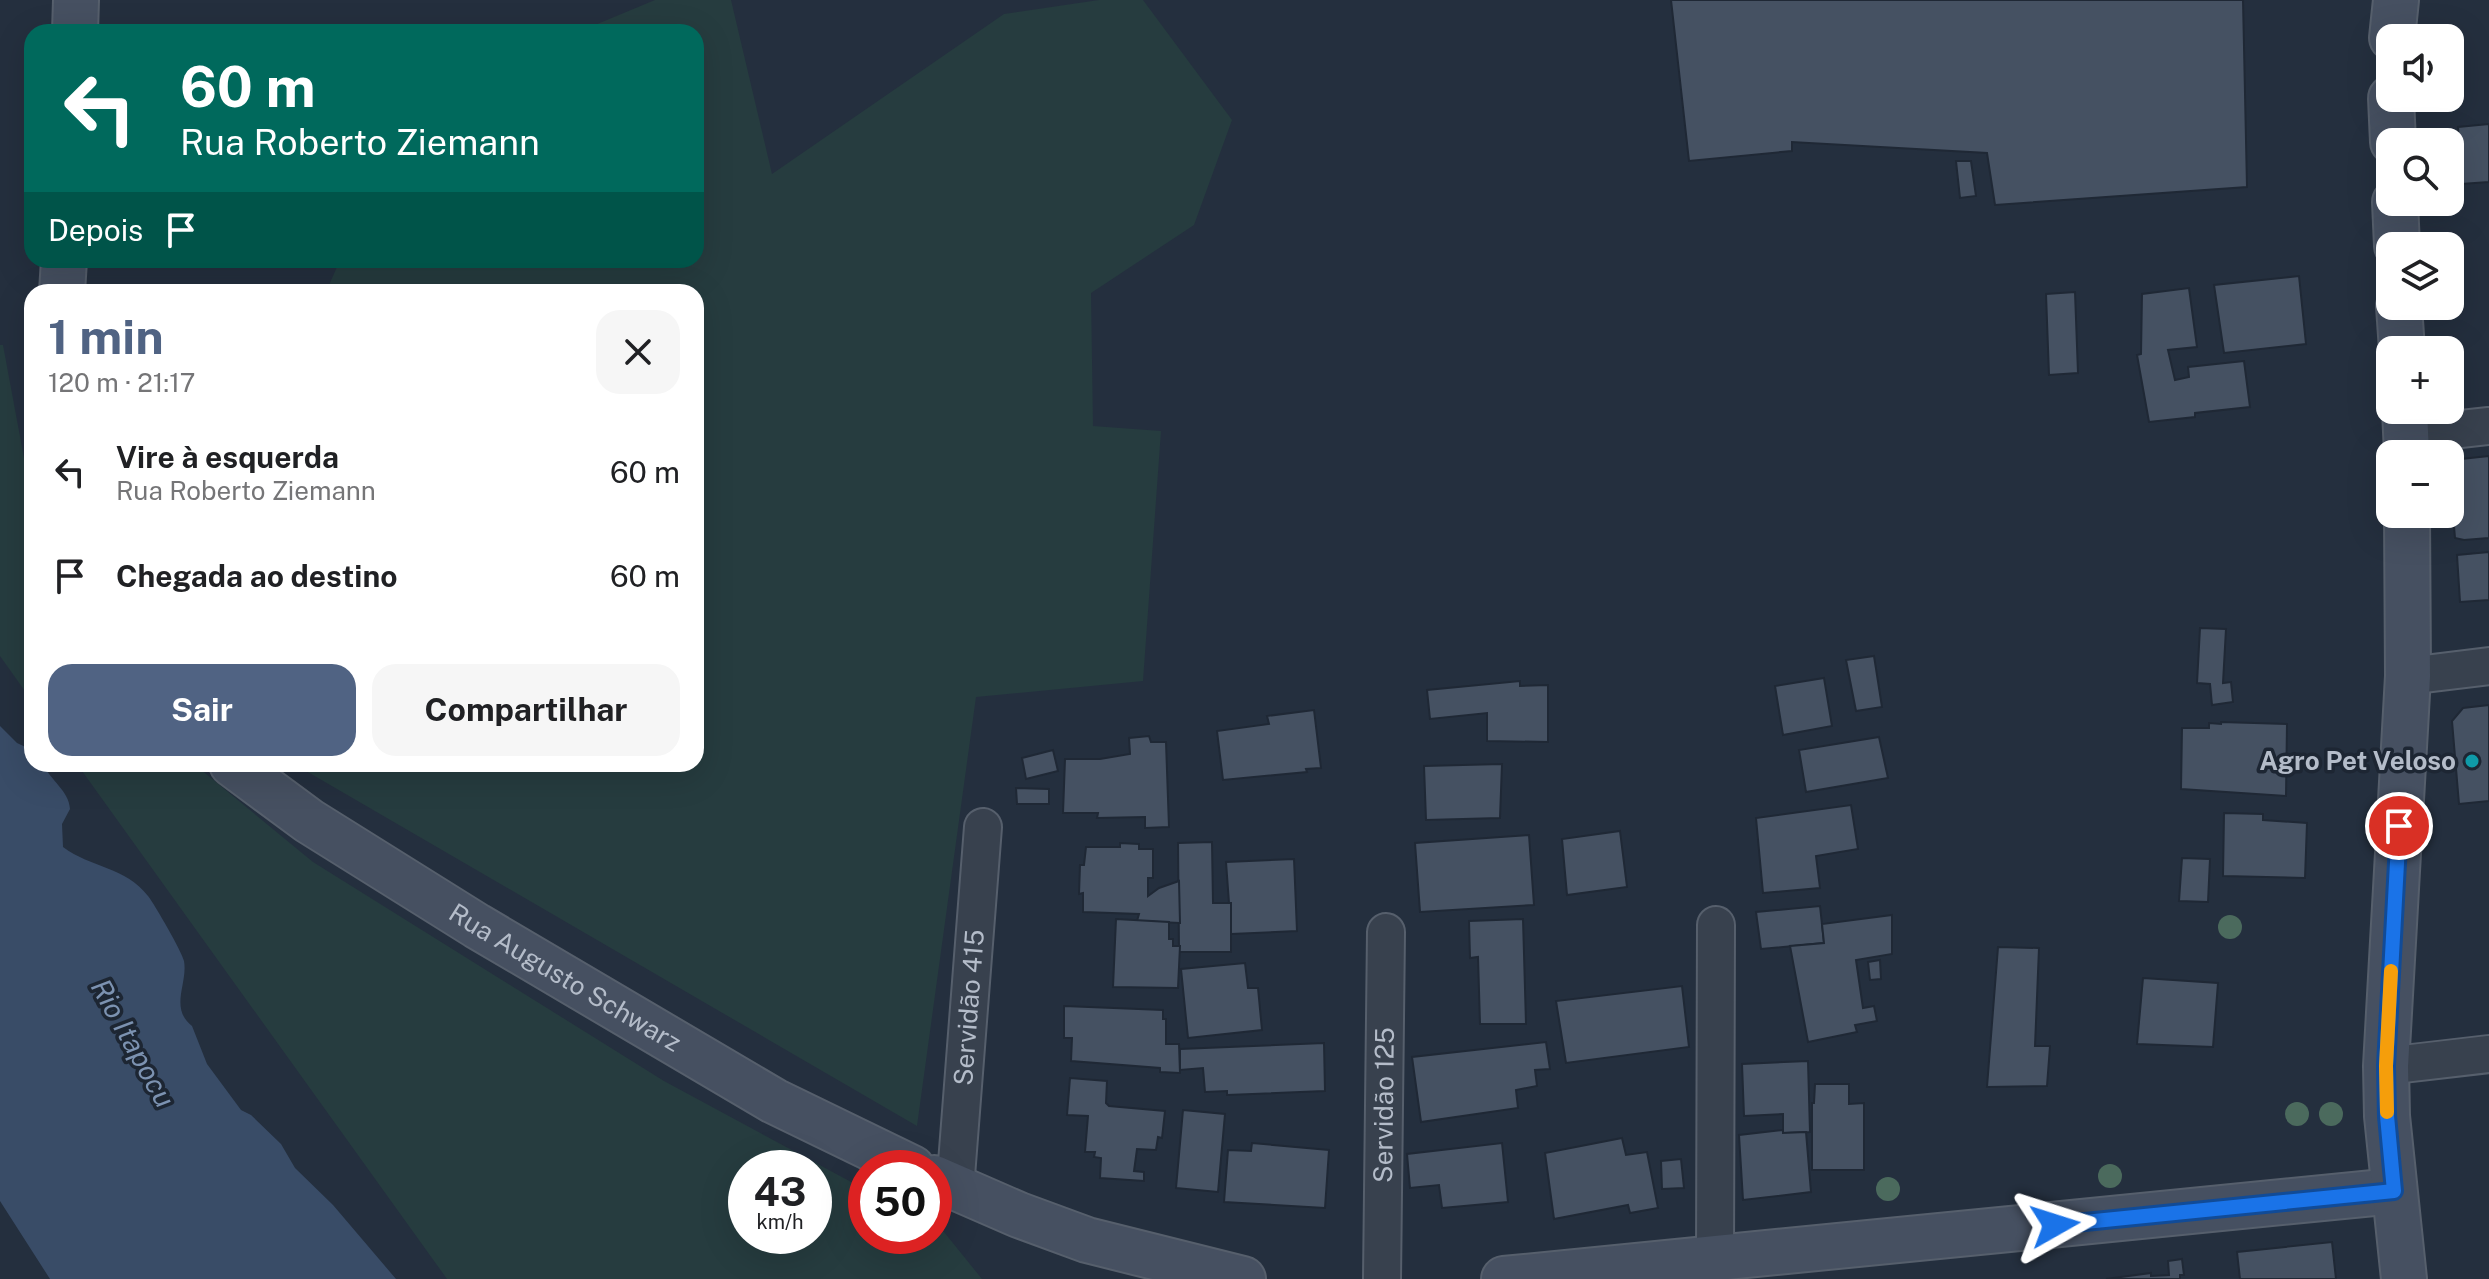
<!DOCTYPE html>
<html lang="pt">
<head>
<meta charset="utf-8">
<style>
	:root { --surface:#fff; --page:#f6f6f6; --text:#202124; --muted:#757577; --accent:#506383 }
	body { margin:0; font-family:"Public Sans",sans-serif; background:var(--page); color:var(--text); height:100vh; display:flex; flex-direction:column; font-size:30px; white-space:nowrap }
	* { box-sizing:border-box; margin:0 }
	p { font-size:26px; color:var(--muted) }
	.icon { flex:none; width:44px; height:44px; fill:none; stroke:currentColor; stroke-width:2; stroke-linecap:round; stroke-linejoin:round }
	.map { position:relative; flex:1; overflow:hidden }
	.details { position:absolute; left:24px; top:284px; width:680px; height:488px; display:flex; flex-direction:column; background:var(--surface); border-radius:24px; box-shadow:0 8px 32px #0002 }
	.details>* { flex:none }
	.hud { position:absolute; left:24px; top:24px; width:680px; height:244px; border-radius:24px; box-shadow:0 8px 32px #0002; background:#00695c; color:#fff; overflow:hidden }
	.fabs { position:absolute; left:2376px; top:24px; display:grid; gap:16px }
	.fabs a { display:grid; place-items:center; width:88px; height:88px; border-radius:16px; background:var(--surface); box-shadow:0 8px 32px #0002; font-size:40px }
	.speed { position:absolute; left:728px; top:1150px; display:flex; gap:16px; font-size:40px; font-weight:700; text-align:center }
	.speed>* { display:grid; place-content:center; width:104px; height:104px; border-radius:50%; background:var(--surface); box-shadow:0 8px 32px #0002; line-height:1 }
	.speed small { font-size:20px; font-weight:400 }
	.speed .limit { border:12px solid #d22; background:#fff; color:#111 }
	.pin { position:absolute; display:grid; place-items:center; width:68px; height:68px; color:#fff; margin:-34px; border:4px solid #fff; border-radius:50%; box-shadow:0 2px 8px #0007 }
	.me { position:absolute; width:88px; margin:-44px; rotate:84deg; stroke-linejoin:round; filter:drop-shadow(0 0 6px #0008) }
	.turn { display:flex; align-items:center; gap:28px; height:168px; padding:0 24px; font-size:36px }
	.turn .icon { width:104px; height:104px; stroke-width:2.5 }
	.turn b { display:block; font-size:56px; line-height:68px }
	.then { display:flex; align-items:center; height:76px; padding:0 24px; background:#0003; gap:16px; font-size:30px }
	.round { display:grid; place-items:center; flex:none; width:84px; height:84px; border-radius:24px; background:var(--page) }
	.overview { display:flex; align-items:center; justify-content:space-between; height:136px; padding:0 24px }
	h1 { font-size:48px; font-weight:700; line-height:60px; color:var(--accent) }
	.button { display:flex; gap:16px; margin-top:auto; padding:16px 24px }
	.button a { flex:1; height:92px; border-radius:24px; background:var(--accent); color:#fff; font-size:32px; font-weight:700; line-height:92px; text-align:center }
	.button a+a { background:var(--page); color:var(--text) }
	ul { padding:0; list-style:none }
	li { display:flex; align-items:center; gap:24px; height:104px; padding:0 24px }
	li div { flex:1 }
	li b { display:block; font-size:30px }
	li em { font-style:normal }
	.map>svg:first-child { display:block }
	.green { fill:#263c3f; fill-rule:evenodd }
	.water { fill:#394c67 }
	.building { fill:#455162; stroke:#1f2835; stroke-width:2 }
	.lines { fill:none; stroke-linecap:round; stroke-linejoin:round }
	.street-casing { stroke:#565f6c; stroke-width:40 }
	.secondary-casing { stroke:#565f6c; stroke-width:48 }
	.street { stroke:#38414e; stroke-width:36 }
	.secondary { stroke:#465061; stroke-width:44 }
	.tree { fill:#4b6a5d }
	.route-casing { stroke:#114b97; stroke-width:20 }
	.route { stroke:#1a73e8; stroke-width:14 }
	.slow { stroke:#f59e0b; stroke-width:14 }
	.culture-dot { fill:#0f9aa8; stroke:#1d2633; stroke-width:3 }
	.labels { text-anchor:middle; stroke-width:7; stroke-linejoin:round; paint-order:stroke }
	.poi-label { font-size:26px; font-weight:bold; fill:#b4bcc9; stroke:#1d2633; text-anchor:end }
	.street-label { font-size:26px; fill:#b4bcc9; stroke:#1d2633 }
	.water-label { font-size:28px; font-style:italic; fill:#7c92b1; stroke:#1d2633 }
</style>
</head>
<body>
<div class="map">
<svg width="2489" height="1279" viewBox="0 0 2489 1279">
	<rect width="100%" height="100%" fill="#242f3e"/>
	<g class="green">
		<path d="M655,0h76l41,174 232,-160 95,-14h44l89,120 -38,105 -103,68 2,133 68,5 -18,250 -167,16 -59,429 -623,-362h402v-472h-370l14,-32h356v-228h-118z"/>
		<path d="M0,345h3l29,156v200l-32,-45z"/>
		<path d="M77,764h117l119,98 351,219 202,109v46h68v-10l10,6 38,47h-535zM746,1168h68v68h-68z"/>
	</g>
	<path class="water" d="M0,726l17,17 15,7v14h11c8,17 26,27 27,45l-8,15 1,23c28,21 63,20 85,49 7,9 34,56 36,65 4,23 -15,47 8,65l15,38 34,46 10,5 30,29 14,24 38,37 63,74h-346l-50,-78z"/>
	<g class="building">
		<path d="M1671,0h572l4,187 -252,18 -8,-52 -195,-11v9l-103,10z"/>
		<path d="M2489,124v58l-28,2 -3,-57z"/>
		<path d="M1956,161h15l5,35 -16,2z"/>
		<path d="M2299,276l7,68 -82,9 -10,-68z"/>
		<path d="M2189,288l8,59 -29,3 7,30 14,-3 -1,-10 56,-6 6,46 -55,6v4l-46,5 -12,-67 4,-1 1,-60z"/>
		<path d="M2075,292l3,81 -29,2 -3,-81z"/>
		<path d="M2489,456v82l-25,2 -9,-2 -4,-47 6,-1v-11l-3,-1 -2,-18z"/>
		<path d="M2489,552v48l-29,2 -3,-47z"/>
		<path d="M2200,628l26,1 -3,54 8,-1 2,20 -21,3 -2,-21 -13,-1z"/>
		<path d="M1874,656l8,51 -26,4 -10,-51z"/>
		<path d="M1824,678l8,48 -49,9 -8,-49z"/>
		<path d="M1520,681v5l28,-1v57l-61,-1v-28l-57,6 -3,-29z"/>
		<path d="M2489,705v96l-30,3 -7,-83 11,-13z"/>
		<path d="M1314,710l7,58 -15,1 1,3 -84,8 -6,-49 52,-7 -2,-8z"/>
		<path d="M2221,722l66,2 -1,72 -105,-7 1,-61h27v-5l12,1z"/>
		<path d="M1149,736l2,6h15l3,85 -24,1v-11l-48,1 1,-5h-35l2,-54h35l30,-5 -1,-16z"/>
		<path d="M1879,737l9,41 -82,14 -7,-42z"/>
		<path d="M1053,750l5,21 -32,8 -4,-21z"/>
		<path d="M1502,764l-2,54 -74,2 -2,-54z"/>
		<path d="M1016,788l33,1v15h-32z"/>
		<path d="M1851,805l7,44 -42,7 4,32 -57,5 -7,-75z"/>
		<path d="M2224,813l39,1v6l44,3 -2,55 -82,-2z"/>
		<path d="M1620,831l7,56 -60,8 -5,-56z"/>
		<path d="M1529,835l5,70 -114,7 -5,-69z"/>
		<path d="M1212,842l1,61h18v49h-52l-1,-109z"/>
		<path d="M1120,843l19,1v5h14v29h-5v18l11,-8 20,-7 1,42 -43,-2 2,-7 -56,-2v-19l-4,1 1,-29h4l2,-18h34z"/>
		<path d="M2182,858l28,1 -2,43 -29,-1z"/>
		<path d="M1294,859l3,72 -66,3v-31h-2l-3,-41z"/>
		<path d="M1820,906l4,37 -63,6 -5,-37z"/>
		<path d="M1892,915v39l-36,6 7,48 11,-2 3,15 -22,4 2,7 -49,10 -18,-96 34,-3 -2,-19z"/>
		<path d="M1116,919l53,3v17h4v7h7l-2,42 -65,-1z"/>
		<path d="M1523,919l3,105h-46l-2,-67 -8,1 -1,-37z"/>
		<path d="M1998,947l41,1 -4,98h15l-3,40 -60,1z"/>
		<path d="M1880,960l1,19 -11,1 -2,-18z"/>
		<path d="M1245,963l3,25h10l4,42 -74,8 -7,-69z"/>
		<path d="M2143,978l75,5 -5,64 -76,-3z"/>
		<path d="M1682,986l7,61 -123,16 -10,-62z"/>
		<path d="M1064,1006l99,4v9h3v25h13l1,29 -20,-1v-4l-89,-7 1,-23h-8z"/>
		<path d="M1546,1042l4,27 -15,1 2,16 -21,4 2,18 -97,14 -9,-65z"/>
		<path d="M1324,1043l1,48 -98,4v-4l-22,1 -2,-24 -23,2v-21z"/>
		<path d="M1808,1061l2,71 -27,1v-19l-39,2 -2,-52z"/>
		<path d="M1070,1078l37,3 -1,22 3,3 56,5 -3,27 -4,-1 -2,13 -19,-1 -3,22 10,1v9l-44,-3 1,-20 -7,-1 1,-5h-10l3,-36 -21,-1z"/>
		<path d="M1815,1084h34v20l15,-1v67h-52v-67h2z"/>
		<path d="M1183,1110l42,4 -7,78 -42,-4z"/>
		<path d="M1783,1130v3l23,-1 5,60 -68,8 -4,-65z"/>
		<path d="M1622,1138l4,17 21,-3 11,56 -28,5 -2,-8 -74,14 -9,-66z"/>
		<path d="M1252,1143l77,7 -4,58 -101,-6 4,-52 23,1z"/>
		<path d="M1502,1143l6,59 -66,6 -3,-23 -29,3 -3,-34z"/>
		<path d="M1681,1159l3,29 -22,1 -1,-28z"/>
		<path d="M2332,1242l4,37h-96l-3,-27z"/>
		<path d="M2182,1259l2,16h-4v4h-74l45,-6v3l18,-1 -1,-14z"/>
	</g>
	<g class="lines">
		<defs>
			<g id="street">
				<path d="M2407,435l82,-9"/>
				<path d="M2408,676l81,-10"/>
				<path d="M2386,1066l103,-12"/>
				<path id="s1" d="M955,1189l28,-362"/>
				<path d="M1715,1258l1,-333"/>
				<path id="s2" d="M1382,1279l4,-347"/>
			</g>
			<g id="secondary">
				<path d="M75,32l1,-32"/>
				<path d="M2392,38l4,-38"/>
				<path d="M2391,98l2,44"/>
				<path d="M2395,202l2,44"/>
				<path d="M62,292l2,-32"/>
				<path d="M2399,306l3,44"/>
				<path d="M2405,410l2,44"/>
				<path id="s3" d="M232,764l77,57 168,105 297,175 138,67"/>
				<path d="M934,1178l85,37 68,25 156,39"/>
				<path d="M1504,1279l890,-88"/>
				<path d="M2404,1279l-17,-163 -1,-50 22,-390 -1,-162"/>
			</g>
		</defs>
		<use href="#street" class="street-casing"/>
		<use href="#secondary" class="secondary-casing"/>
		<use href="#street" class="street"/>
		<use href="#secondary" class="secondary"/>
	</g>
	<g class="tree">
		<circle cx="2230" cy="927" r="12"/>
		<circle cx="2297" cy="1114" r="12"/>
		<circle cx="2331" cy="1114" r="12"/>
		<circle cx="2110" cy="1176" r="12"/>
		<circle cx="1888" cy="1189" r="12"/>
	</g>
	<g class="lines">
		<defs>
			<path id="route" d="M2055,1225l339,-34 -7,-75 -1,-50 13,-240"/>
		</defs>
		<use href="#route" class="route-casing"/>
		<use href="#route" class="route"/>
		<path class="slow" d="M2387,1112l-1,-46 5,-95"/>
	</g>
	<circle class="culture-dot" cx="2472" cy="761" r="8"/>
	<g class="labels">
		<g class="poi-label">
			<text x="2456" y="770">Agro Pet Veloso</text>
		</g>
		<g class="street-label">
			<text dy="9" stroke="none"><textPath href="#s3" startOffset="396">Rua Augusto Schwarz</textPath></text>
			<text dy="9" stroke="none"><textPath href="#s1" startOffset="182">Servidão 415</textPath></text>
			<text dy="9" stroke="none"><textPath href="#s2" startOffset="174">Servidão 125</textPath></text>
		</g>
		<g class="water-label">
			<text transform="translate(133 1043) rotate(61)" y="10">Rio Itapocu</text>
		</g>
	</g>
</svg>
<div class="fabs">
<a><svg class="icon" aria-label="sound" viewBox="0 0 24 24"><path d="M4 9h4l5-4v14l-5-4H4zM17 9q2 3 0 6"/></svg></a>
<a><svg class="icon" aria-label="search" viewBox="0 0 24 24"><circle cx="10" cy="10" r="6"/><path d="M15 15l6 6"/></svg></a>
<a><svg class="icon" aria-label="layers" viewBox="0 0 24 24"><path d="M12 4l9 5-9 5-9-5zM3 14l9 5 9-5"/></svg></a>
<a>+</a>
<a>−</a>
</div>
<div class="speed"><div>43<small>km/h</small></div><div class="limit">50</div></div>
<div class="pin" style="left:2399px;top:826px;background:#d93025"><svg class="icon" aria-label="arrive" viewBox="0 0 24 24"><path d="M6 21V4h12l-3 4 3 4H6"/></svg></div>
<svg class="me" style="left:2055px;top:1225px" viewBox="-20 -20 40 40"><path d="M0-17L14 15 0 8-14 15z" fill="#1a73e8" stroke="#fff" stroke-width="4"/></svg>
<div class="hud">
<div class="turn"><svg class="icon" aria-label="left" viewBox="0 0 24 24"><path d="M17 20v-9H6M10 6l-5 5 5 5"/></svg><div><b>60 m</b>Rua Roberto Ziemann</div></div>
<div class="then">Depois<svg class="icon" aria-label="arrive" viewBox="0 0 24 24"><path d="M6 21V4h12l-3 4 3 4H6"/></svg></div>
</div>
<section class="details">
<div class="overview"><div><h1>1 min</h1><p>120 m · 21:17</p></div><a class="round"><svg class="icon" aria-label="close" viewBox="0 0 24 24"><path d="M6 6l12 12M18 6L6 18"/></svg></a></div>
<ul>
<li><svg class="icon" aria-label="left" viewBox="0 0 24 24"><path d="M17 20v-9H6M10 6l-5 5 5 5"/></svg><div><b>Vire à esquerda</b><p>Rua Roberto Ziemann</p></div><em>60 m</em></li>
<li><svg class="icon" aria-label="arrive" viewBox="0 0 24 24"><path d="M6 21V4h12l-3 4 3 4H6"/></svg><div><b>Chegada ao destino</b></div><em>60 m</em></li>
</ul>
<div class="button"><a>Sair</a><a>Compartilhar</a></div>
</section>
</div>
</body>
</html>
